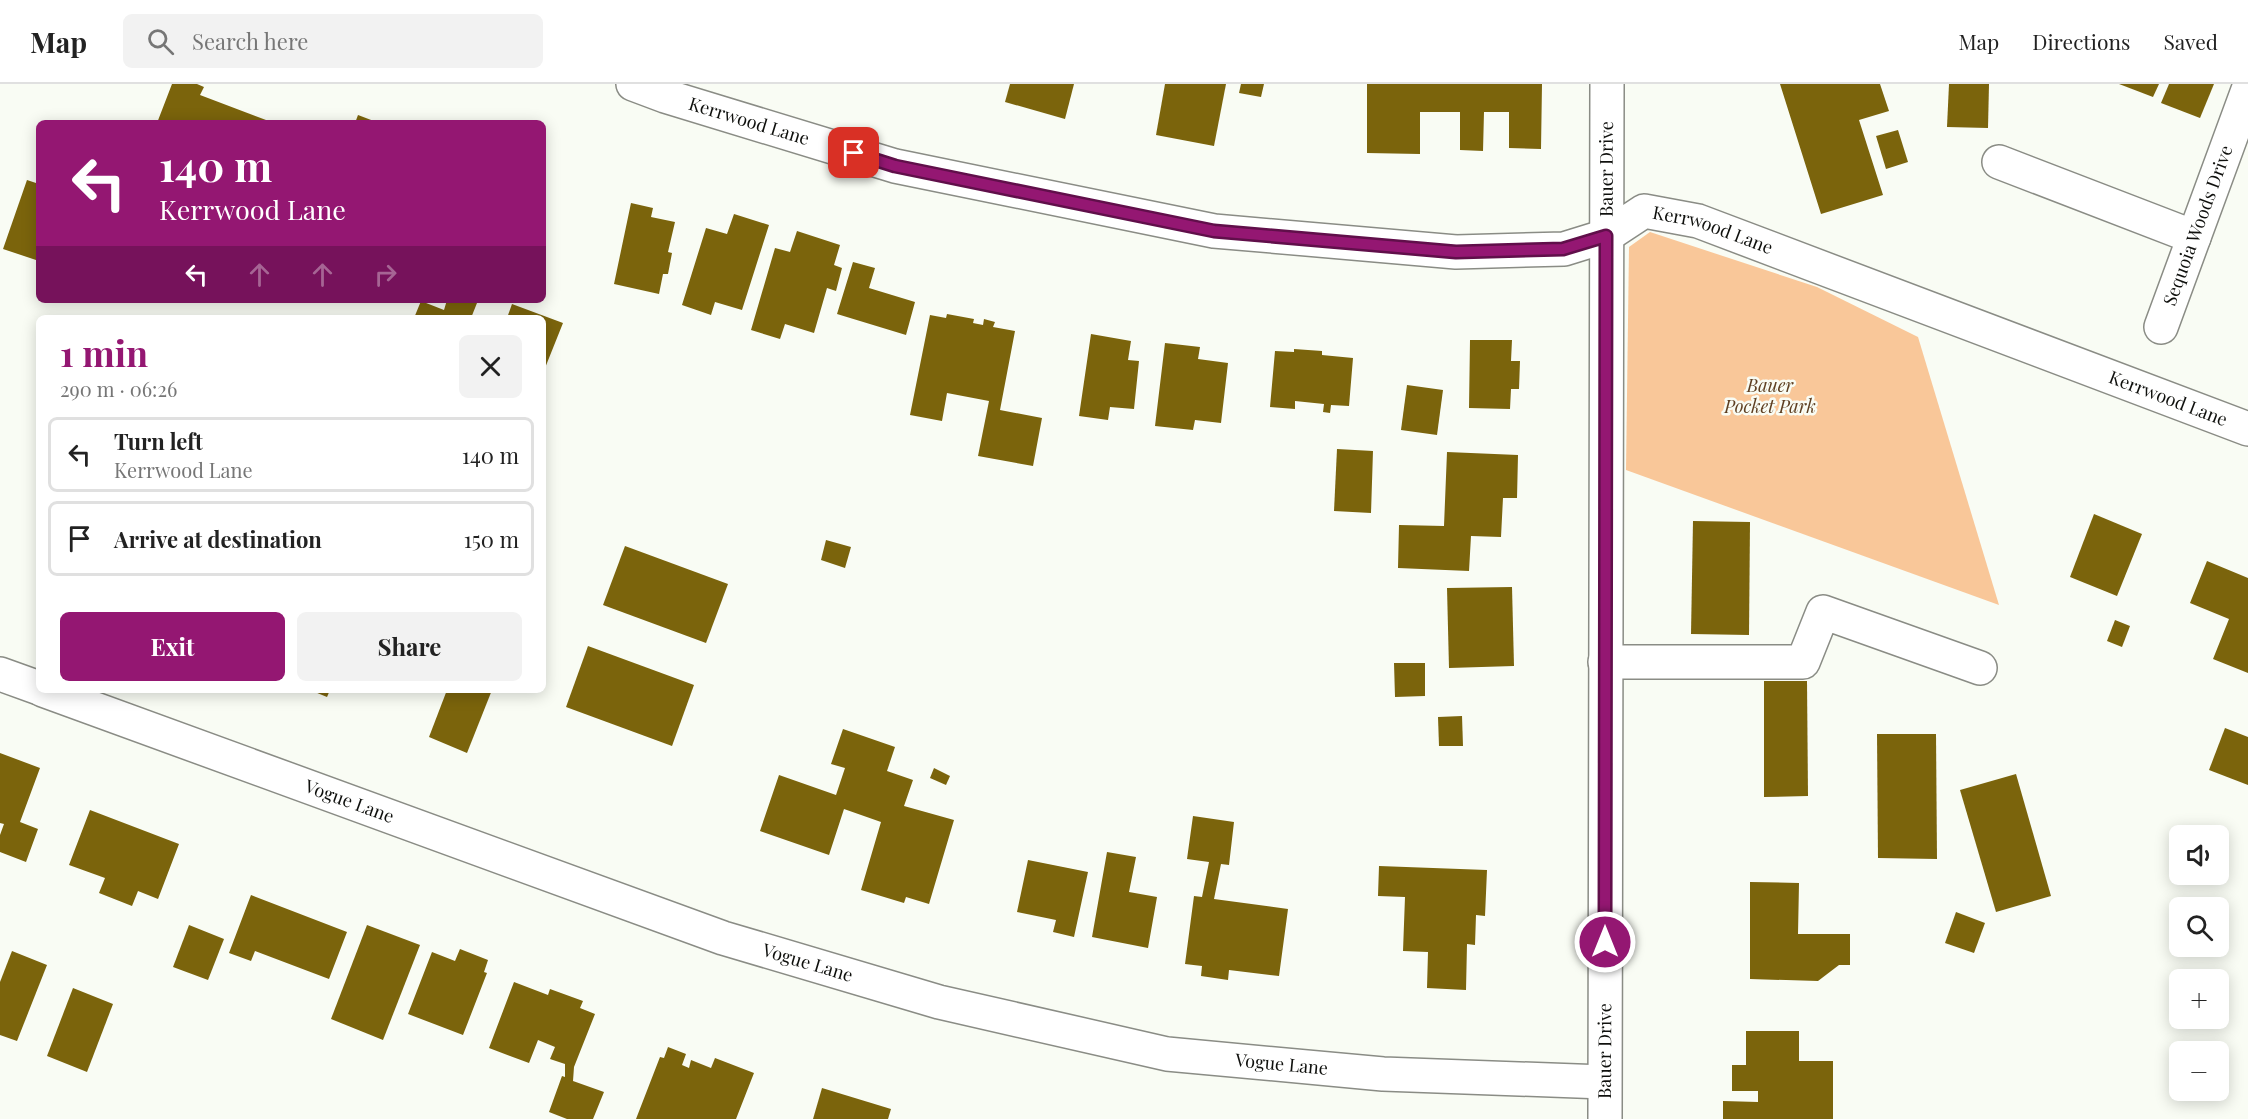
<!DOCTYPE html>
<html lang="en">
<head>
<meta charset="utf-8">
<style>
	:root { --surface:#fff; --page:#f2f2f2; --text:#222; --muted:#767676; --line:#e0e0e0; --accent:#941772 }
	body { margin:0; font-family:"Playfair Display",serif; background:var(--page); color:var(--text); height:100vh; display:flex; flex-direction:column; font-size:22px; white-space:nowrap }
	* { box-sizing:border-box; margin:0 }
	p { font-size:20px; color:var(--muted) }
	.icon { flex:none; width:33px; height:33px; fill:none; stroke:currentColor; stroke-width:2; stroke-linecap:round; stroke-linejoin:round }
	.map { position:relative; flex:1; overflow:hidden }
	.details { position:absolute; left:36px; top:231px; width:510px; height:378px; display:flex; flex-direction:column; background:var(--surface); border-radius:9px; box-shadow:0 3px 15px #0003 }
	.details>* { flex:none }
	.hud { position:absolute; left:36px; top:36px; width:510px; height:183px; border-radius:9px; box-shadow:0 3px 15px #0003; background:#941772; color:#fff; overflow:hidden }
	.tools { position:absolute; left:2169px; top:741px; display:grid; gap:12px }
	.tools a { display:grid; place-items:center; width:60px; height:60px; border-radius:9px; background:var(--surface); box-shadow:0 3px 15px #0003; font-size:30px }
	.pin { position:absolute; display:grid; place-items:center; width:51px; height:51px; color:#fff; margin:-26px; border-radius:12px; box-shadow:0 3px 9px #0006 }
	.me { position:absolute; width:66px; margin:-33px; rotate:0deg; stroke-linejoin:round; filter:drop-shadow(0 0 4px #0008) }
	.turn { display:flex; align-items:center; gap:21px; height:126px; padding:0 24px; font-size:27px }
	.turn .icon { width:78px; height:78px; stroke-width:2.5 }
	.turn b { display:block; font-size:42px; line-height:51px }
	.lanes { display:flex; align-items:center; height:57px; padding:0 24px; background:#0003; justify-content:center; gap:30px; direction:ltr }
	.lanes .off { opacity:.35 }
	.round { display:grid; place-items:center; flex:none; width:63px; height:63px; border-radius:9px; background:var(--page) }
	.overview { display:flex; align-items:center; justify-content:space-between; height:102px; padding:0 24px }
	h1 { font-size:36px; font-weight:700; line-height:45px; color:var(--accent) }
	.action { display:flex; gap:12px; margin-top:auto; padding:12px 24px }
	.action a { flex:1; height:69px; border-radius:9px; background:var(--accent); color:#fff; font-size:24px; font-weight:700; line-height:69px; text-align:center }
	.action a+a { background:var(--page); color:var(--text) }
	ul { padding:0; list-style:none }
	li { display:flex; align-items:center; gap:18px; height:75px; margin:0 12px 9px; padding:0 12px; border:3px solid var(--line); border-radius:9px }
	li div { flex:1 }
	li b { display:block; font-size:22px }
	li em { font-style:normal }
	header { display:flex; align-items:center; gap:36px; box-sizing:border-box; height:84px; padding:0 30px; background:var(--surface); border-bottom:2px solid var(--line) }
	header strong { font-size:28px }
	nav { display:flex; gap:33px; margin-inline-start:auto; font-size:21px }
	.search { width:420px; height:54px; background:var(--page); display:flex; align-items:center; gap:15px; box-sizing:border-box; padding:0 21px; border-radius:9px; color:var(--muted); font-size:22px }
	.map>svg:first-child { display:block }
	.green { fill:#f9c799 }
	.building { fill:#7b640c }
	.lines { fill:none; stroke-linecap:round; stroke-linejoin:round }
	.minor-casing { stroke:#8a8c85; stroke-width:36 }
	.minor { stroke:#fff; stroke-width:33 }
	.route-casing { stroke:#600f4a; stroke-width:15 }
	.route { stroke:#941772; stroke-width:10 }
	.labels { text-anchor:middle; stroke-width:5; stroke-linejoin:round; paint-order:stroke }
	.street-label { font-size:18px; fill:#0f100d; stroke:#f9fcf4 }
	.park-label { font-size:18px; font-style:italic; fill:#5e3f21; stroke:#f9fcf4 }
</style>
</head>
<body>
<header>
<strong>Map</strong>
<div class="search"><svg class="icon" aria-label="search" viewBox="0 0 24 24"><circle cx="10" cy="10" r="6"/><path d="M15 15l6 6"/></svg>Search here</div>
<nav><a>Map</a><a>Directions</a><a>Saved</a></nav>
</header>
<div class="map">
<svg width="2248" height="1035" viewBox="0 0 2248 1035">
	<rect width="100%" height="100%" fill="#f9fcf4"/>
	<path class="green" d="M1650,148l167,55 101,50 81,268 -373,-135 3,-223z"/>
	<g class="building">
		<path d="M172,0h25l7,3 -4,8 74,28h-117z"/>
		<path d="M1010,0h64l-9,35 -60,-17z"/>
		<path d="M1165,0h61l-12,62 -58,-11z"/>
		<path d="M1241,0h23l-3,13 -22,-4z"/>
		<path d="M1367,0h175l-1,65 -32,-1v-36h-25l-1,39 -23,-1v-38h-40v42l-53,-1z"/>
		<path d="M1780,0h100l9,27 -30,9 24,75 -62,19z"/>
		<path d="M1949,0h40l-1,44 -41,-1z"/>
		<path d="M2119,0h40l-6,13z"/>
		<path d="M2169,0h45l-14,34 -39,-15z"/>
		<path d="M358,31l21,8h-24z"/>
		<path d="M1898,46l10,32 -22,7 -10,-33z"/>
		<path d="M27,96l12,4v77l-36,-12z"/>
		<path d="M631,119l22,5 -2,9 24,5 -7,30 4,1 -4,21h-5l-4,20 -45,-10z"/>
		<path d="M734,130l35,11 -27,85 -27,-8 -4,13 -29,-10 24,-77 21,6z"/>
		<path d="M797,147l43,14 -6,20 8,3 -6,23 -9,-3 -13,45 -29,-9 -5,15 -29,-9 24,-82 15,4z"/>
		<path d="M853,178l22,6 -6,20 46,14 -9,33 -69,-21z"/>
		<path d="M447,216h22l8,3 -6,15h-57l7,-17 23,9z"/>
		<path d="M512,220l51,19 -20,50v-55h-36z"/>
		<path d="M947,230l27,5 -1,4 10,2 1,-6 11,3 -2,5 22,4 -15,79 42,8 -9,48 -55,-10 11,-55 -42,-8 -5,28 -32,-6 20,-100 16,3z"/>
		<path d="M1091,250l40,7 -3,19 11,1 -5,48 -24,-2 -2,13 -29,-4z"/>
		<path d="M1470,256h42l-1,21h9l-1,28h-8l-1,20 -41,-1z"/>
		<path d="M1165,259l35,4 -2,12 30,4 -7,60 -26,-3 -2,10 -38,-4z"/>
		<path d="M1294,265l28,2v4l31,3 -4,48 -18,-1 -1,8 -7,-1 1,-8 -29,-3v8l-25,-2 5,-56 19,1z"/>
		<path d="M1407,301l36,5 -6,45 -36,-5z"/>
		<path d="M1337,365l36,2 -2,62 -37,-2z"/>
		<path d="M1447,368l71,3 -1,43h-14l-2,39 -30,-1 -2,35 -71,-3 1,-43 45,1z"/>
		<path d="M2094,430l48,20 -25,62 -47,-19z"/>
		<path d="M1693,437l57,1 -1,113 -58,-1z"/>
		<path d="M826,456l25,7 -6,21 -24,-8z"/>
		<path d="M625,462l103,38 -22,59 -103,-38z"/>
		<path d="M2207,477l41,17v95l-35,-14 16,-40 -39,-16z"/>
		<path d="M1512,503l2,79 -65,2 -2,-80z"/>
		<path d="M2115,536l15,6 -8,21 -15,-6z"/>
		<path d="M588,562l106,39 -22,61 -106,-39z"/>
		<path d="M1394,579h31v33l-30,1z"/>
		<path d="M1764,597h43l1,115 -44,1z"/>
		<path d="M310,606h20l-3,7z"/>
		<path d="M447,606h45l-25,63 -38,-16z"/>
		<path d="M1462,632l1,30h-24l-1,-29z"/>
		<path d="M2225,644l23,9v48l-39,-15z"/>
		<path d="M843,645l52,18 -8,24 26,9 -9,26 50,14 -25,84 -23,-7 -2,6 -43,-13 20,-68 -37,-13 -15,46 -69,-24 19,-56 57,20 9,-27 -14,-4z"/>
		<path d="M1877,650h59l1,125 -59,-1z"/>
		<path d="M0,669l40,15 -20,54 18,7 -12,33 -26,-10v-17l4,-11 -4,-1z"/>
		<path d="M934,684l16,8 -4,9 -16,-7z"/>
		<path d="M2016,690l35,122 -55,16 -36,-122z"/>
		<path d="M90,726l89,34 -21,55 -20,-8 -6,15 -33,-13 6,-15 -36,-13z"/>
		<path d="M1193,732l41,6 -5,43 -8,-1 -7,35 74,10 -9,67 -50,-6 -1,10 -27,-4 1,-10 -17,-2 9,-68 8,1 7,-35 -22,-3z"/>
		<path d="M2174,762l6,2v15l-11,-4z"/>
		<path d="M1107,768l29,5 -7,35 28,5 -9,51 -56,-11z"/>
		<path d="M1028,776l60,12 -14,65 -21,-5 3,-12 -39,-8z"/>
		<path d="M1379,782l108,4 -2,46 -9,-1 -1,30 -8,-1 -1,46 -39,-2 1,-36 -25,-1 2,-54 -27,-1z"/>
		<path d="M1750,798l49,1 -1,51h52v31h-11l-21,16 -68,-2z"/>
		<path d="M251,811l96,37 -18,47 -74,-28 -4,10 -22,-8z"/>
		<path d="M1956,828l29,11 -11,30 -29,-10z"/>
		<path d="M189,841l35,14 -16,41 -35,-13z"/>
		<path d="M367,841l53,20 -37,95 -52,-21z"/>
		<path d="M460,865l28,11 -4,12 3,1 -24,62 -55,-21 24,-62 23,9z"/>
		<path d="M12,867l35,14 -30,76 -17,-6v-53z"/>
		<path d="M514,898l34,13 2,-6 33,12 -3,7 15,6 -21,53 -1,14 31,11 -11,27h-26l-18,-7 13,-36 3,1v-13l-15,-5 5,-12 -17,-7 -9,23 -40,-15z"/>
		<path d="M73,904l40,16 -26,68 -40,-16z"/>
		<path d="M1746,947h53v30h34v58h-110v-18l35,1v-11h-26v-26h14z"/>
		<path d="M668,963l18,7 -4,11 7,3 2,-8 20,8 4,-10 39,15 -18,46h-100l24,-62 4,1z"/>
		<path d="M822,1004l69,21 -3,10h-75z"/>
	</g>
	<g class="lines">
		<defs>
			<g id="minor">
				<path id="s1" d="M633,0l32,12 230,70 319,65 242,21 108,-3 42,-13 38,-25 54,10 550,208"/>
				<path d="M1999,78l195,75"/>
				<path id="s2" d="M2161,243l87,-237"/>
				<path d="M1605,578h198l20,-50 157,56"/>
				<path d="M0,590l39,14"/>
				<path id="s3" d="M43,606l680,248 216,64 228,52 216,20 221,8"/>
				<path id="s4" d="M1605,1035l2,-1035"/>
			</g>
		</defs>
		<use href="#minor" class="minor-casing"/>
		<use href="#minor" class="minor"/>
	</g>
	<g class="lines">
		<defs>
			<path id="route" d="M854,69l41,13 319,65 242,21 107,-3 43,-13 -1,706"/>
		</defs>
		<use href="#route" class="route-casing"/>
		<use href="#route" class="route"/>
	</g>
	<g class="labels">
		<g class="street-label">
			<text dy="6" stroke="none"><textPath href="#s1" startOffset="122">Kerrwood Lane</textPath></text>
			<text dy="6" stroke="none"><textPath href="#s4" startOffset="950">Bauer Drive</textPath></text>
			<text dy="6" stroke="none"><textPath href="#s2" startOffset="108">Sequoia Woods Drive</textPath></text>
			<text dy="6" stroke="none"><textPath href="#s1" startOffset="1112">Kerrwood Lane</textPath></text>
			<text dy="6" stroke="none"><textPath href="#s1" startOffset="1598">Kerrwood Lane</textPath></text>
			<text dy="6" stroke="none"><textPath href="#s3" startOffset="326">Vogue Lane</textPath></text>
			<text dy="6" stroke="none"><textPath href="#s3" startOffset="812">Vogue Lane</textPath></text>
			<text dy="6" stroke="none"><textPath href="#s4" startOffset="68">Bauer Drive</textPath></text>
			<text dy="6" stroke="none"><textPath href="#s3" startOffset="1298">Vogue Lane</textPath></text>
		</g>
		<g class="park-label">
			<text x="1770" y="308">Bauer<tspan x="1770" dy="21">Pocket Park</tspan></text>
		</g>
	</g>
</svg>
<div class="tools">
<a><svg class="icon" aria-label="sound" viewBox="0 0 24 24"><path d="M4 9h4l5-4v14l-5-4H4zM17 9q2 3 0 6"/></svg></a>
<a><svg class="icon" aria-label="search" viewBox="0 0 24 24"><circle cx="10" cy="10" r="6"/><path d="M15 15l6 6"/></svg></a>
<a>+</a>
<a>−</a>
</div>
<div class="pin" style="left:854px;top:69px;background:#d93025"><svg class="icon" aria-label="arrive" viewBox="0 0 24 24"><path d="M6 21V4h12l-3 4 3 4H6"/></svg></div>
<svg class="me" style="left:1605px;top:858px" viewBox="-20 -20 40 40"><circle r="17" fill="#941772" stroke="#fff" stroke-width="3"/><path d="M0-11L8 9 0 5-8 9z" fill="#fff"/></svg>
<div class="hud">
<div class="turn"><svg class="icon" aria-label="left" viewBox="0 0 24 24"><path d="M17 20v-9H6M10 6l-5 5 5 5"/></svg><div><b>140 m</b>Kerrwood Lane</div></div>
<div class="lanes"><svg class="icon" aria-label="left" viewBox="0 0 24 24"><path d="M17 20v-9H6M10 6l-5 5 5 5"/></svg><svg class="icon off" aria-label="ahead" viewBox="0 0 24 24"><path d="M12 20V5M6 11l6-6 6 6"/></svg><svg class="icon off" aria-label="ahead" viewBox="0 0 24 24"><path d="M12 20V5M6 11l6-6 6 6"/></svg><svg class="icon off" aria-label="right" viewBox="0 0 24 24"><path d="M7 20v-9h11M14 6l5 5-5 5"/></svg></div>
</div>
<section class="details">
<div class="overview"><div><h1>1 min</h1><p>290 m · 06:26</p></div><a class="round"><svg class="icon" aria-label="close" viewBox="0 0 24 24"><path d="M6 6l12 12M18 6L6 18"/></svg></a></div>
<ul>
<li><svg class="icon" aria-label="left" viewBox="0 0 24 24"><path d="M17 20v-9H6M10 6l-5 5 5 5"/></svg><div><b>Turn left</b><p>Kerrwood Lane</p></div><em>140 m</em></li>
<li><svg class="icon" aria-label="arrive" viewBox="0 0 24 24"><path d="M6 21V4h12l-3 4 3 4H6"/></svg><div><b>Arrive at destination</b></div><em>150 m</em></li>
</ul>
<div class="action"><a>Exit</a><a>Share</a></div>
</section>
</div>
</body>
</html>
